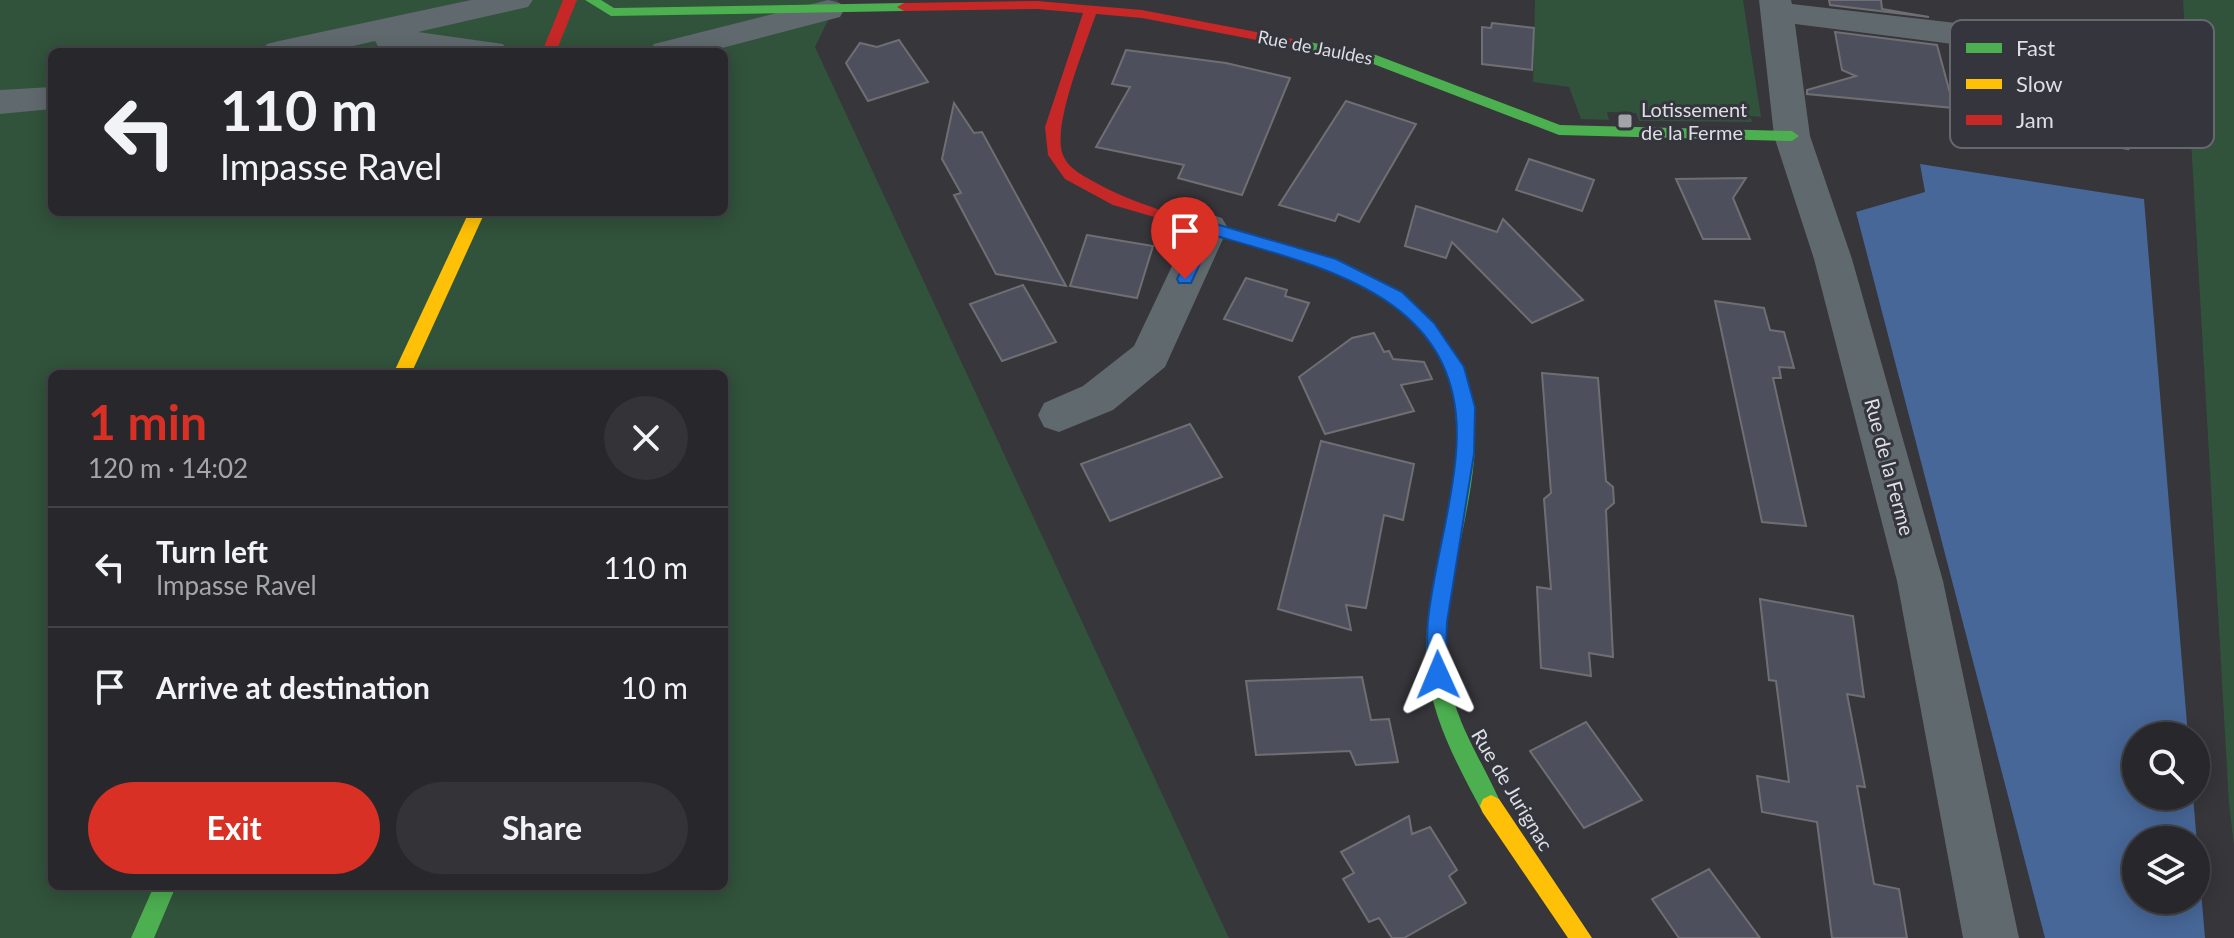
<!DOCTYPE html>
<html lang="en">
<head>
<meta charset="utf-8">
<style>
	:root { --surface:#28282c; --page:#343438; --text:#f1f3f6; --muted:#a5a6a9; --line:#444448; --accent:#d93025 }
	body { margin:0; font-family:Lato,sans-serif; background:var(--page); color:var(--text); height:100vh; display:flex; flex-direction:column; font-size:30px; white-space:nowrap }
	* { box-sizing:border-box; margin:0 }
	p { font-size:26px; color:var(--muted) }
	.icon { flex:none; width:44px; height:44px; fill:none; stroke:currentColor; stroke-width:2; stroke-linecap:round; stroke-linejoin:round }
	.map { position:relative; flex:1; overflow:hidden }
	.side { position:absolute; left:48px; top:370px; width:680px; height:520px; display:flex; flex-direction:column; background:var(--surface); border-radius:12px; box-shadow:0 4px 20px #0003,0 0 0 2px var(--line) }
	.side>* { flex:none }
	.guide { position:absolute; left:48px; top:48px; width:680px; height:168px; border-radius:12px; box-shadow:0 4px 20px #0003,0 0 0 2px var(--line); background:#28282c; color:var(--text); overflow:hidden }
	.buttons { position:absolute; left:2122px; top:722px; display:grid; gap:16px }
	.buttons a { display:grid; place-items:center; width:88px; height:88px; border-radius:50%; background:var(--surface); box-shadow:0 4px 20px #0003,0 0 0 2px var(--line); font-size:40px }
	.pin { position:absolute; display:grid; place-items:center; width:68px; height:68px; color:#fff; margin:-82px -34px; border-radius:50% 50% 50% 0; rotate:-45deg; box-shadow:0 0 8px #0007 }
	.pin .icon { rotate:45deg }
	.me { position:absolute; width:88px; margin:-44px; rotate:359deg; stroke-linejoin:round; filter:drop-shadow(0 0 6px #0008) }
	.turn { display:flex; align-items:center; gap:28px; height:168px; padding:0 40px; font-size:36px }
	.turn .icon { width:104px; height:104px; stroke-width:2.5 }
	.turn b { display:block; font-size:56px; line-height:68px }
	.round { display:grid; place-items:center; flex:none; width:84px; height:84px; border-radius:42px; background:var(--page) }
	.headline { display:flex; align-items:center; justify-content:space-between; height:136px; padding:0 40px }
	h1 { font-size:48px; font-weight:700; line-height:60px; color:var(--accent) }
	.action { display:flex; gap:16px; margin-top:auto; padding:16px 40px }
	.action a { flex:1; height:92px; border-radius:48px; background:var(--accent); color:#fff; font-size:32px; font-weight:700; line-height:92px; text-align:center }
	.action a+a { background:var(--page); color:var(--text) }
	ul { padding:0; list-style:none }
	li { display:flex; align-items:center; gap:24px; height:120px; padding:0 40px; border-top:2px solid var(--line) }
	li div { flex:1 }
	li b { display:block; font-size:30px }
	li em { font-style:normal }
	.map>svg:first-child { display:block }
	.green { fill:#31523b; fill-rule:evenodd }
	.water { fill:#476798; fill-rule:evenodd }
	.building { fill:#4d4f5c; stroke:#6f6f73; stroke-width:2 }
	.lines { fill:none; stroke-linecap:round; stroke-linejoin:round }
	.street { fill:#60696e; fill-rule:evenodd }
	.fast { fill:#4caf50; fill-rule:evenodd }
	.slow { fill:#ffc107; fill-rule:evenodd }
	.jam { fill:#c62828; fill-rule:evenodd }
	.route { fill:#1a73e8; stroke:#114b97; stroke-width:2 }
	.poi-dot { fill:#a3a4a9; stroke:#34353d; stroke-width:3 }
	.labels { text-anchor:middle; stroke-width:6; stroke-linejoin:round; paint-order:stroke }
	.far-street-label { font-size:18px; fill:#dddfe4; stroke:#34353d }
	.poi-label { font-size:20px; fill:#dddfe4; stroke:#34353d; text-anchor:start }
	.street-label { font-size:20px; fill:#dddfe4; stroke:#34353d }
	.key { fill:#34353d; stroke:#67686f; stroke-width:2 }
	.key-label { font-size:22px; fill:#dddfe4 }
</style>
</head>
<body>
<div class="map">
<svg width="2234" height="938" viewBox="0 0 2234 938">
	<rect width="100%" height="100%" fill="#36363b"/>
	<g class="green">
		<path d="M0,0h838l-23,47 414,891h-1229zM52,52h672v160h-672zM52,374h672v512h-672z"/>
		<path d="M1535,0h208l18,117 -11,-1 2,6 -113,-1 -3,-8 -29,-1 2,8 -28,-1 -12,-32 -36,-5z"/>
		<path d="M2183,0h51v846l-5,-42z"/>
	</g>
	<path class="water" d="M1920,164l224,35 44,537h-52v60h57l12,142h-160l-189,-726 69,-20zM2136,840h60v60h-60z"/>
	<g class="building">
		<path d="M1829,0h52l1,9 47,8 -99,-12z"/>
		<path d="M1492,23l42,5 -2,42 -50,-6v-37l9,1z"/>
		<path d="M1835,32l102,13 17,63 -147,-14v-4l49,-14 -14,-6z"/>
		<path d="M899,40l29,42 -60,19 -22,-38 14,-20 17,4z"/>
		<path d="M1126,50l100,13 64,15 -48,117 -64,-17 6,-13 -88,-18 34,-60 -18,-3z"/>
		<path d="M2045,97l71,11 12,41 -73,-12z"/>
		<path d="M1346,101l70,23 -57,98 -21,-8 -3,7 -56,-16z"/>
		<path d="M954,103l20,30 8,-1 84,154 -70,-12 -42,-79 7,-2 -19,-34z"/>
		<path d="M1529,159l65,21 -12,31 -66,-21z"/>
		<path d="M1746,178l-13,20 17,41h-47l-27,-60z"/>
		<path d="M1416,206l81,26 6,-13 80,81 -51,23 -80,-81 -6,16 -41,-12z"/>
		<path d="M1087,235l66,11 -16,52 -67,-12z"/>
		<path d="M1246,278l41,12 -2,6 24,7 -17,38 -68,-22z"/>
		<path d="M1023,285l33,57 -54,19 -32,-57z"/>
		<path d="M1715,301l49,7 6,22 14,2 10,36 -15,-1 2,11h-8l33,148 -44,-4z"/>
		<path d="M1374,333l10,19 5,-1 4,8 31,3 8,17 -31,6 13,26 -89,23 -26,-57 53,-39z"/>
		<path d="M1542,373l56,5 8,103 7,6 1,16 -8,7 7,147 -24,-4 2,23 -50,-8 -4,-81 14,2 -7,-90 7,-6z"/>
		<path d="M1190,424l32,53 -112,44 -29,-57z"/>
		<path d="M1321,441l93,23 -11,56 -19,-5 -18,93 -20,-3 5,25 -73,-21z"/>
		<path d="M1760,599l93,17 11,81 -17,-3 18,93 -8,-1 17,98 25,5 8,49h-75l-15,-116 -55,-10 -5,-36 32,6 -13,-101 -7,-1z"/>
		<path d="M1362,677l9,43 18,-1 9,43 -42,3 -6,-14 -94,4 -10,-74z"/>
		<path d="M1586,722l56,78 -58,28 -54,-77z"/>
		<path d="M1409,816l3,18 18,-7 27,43 -8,6 17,27 -62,35h-12l-13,-20 -10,4 -26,-43 11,-6 -13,-21z"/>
		<path d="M1709,869l51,69h-81l-27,-39z"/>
	</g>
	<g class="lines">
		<g class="street">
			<path d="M471,0h62l-5,7 -110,25 85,12 5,8h-99l-31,-6 -3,-5 -48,11h-65l5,-8 12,-3z"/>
			<path d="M828,0l12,3 4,7 -4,7 -133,35h-58l5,-8z"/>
			<path d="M1759,0h32l1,4 216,25 12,4 5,7 -5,7 -12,4 -213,-27 15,112 42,123 91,322 76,357h-56l-66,-357 -83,-322 -40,-123z"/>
			<path d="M52,87v22l-52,5v-24z"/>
			<path d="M1209,214l13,4 6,10 -63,139 -52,43 -54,22 -15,-5 -6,-12 6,-12 39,-17 51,-40 56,-118 6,-10z"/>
		</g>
		<g class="fast">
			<path d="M585,0h16l13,8 290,-5 7,4 -7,4 -293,5z"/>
			<path d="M1304,41l72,14 184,70 232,6 7,5 -7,5 -233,-6 -191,-73 -69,-14 -2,-3z"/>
			<path d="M1461,380l9,7c3,24 7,48 4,73 -6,68 -32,135 -27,205 4,53 35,94 55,141l-3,7 -8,4 -8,-4c-24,-45 -52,-95 -56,-147 -5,-60 16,-117 26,-176 5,-35 5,-68 -1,-103z"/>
			<path d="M154,886h22l-22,52h-23z"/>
		</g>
		<g class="slow">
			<path d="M469,212h16l-74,162h-18z"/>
			<path d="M1491,795l8,4 93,139h-24l-85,-125 -3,-7 3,-7z"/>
		</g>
		<g class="jam">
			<path d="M563,0h14l-21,52h-14z"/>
			<path d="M1037,1l105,9 167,32 2,3 -7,4 -162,-31 -46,-4c-10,30 -45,113 -33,141 6,15 23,22 37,30 123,66 314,43 370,202l-3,5h-12c-7,-14 -10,-28 -18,-41 -26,-40 -70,-64 -111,-84l-213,-62 -48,-26 -17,-24 -3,-28 38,-114 -46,-4 -133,2 -7,-4 7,-4z"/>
		</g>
	</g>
	<path class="route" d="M1209,222l127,37 66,33 32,31 30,44 11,40 -1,47 -27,168 -2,60 -7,2 -7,-2 -3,-7c0,-18 -2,-37 0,-55 6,-56 24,-111 28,-167 13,-153 -125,-184 -243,-218l-22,48h-12l-2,-4 24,-51z"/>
	<rect class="poi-dot" x="1617" y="113" width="16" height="16" rx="4"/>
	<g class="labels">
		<g class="far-street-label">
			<text transform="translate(1315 48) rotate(11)" y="6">Rue de Jauldes</text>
		</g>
		<g class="poi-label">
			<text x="1641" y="117">Lotissement<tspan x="1641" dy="23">de la Ferme</tspan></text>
		</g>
		<g class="street-label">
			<text transform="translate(1889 467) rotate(75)" y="7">Rue de la Ferme</text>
			<text transform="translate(1512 790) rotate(59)" y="7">Rue de Jurignac</text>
		</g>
	</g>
	<rect x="1950" y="20" width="264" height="128" rx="12" class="key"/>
	<rect x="1966" y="43" width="36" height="10" fill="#4caf50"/>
	<rect x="1966" y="79" width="36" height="10" fill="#ffc107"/>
	<rect x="1966" y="115" width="36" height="10" fill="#c62828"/>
	<g class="key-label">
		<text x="2016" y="56">Fast</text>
		<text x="2016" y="92">Slow</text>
		<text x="2016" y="128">Jam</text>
	</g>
</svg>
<div class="buttons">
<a><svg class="icon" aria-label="search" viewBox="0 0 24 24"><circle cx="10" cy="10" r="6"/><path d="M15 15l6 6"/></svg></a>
<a><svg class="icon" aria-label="layers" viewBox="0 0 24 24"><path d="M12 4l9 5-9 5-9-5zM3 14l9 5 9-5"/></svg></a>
</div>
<div class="pin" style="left:1185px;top:279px;background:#d93025"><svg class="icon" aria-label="arrive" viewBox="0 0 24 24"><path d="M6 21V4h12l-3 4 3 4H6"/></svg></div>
<svg class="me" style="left:1438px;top:675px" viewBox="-20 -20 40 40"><path d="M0-17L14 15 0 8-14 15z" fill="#1a73e8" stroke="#fff" stroke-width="4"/></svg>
<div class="guide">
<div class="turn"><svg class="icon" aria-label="left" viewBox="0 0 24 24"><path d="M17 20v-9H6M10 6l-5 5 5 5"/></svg><div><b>110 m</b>Impasse Ravel</div></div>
</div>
<section class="side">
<div class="headline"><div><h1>1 min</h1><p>120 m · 14:02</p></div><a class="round"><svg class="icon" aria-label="close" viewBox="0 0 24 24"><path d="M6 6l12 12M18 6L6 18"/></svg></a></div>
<ul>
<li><svg class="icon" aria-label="left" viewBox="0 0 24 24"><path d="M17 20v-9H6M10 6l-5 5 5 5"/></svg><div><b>Turn left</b><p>Impasse Ravel</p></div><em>110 m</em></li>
<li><svg class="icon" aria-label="arrive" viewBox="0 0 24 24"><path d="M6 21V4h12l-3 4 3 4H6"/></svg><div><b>Arrive at destination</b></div><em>10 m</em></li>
</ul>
<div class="action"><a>Exit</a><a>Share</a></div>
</section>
</div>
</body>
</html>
